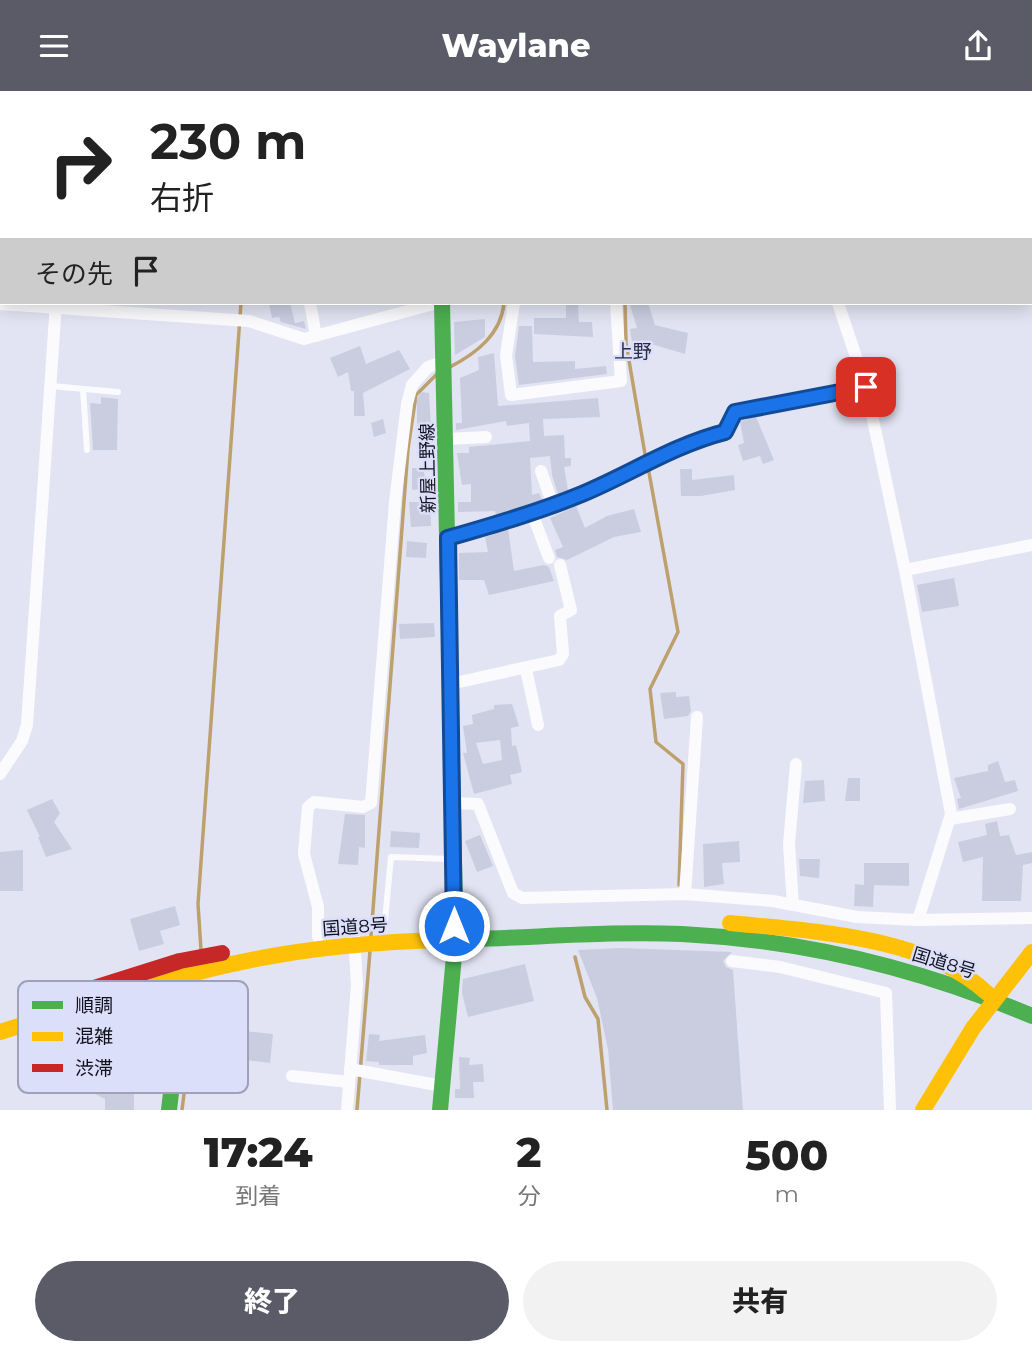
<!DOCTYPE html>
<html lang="ja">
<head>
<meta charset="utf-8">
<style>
	:root { --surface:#fff; --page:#f2f2f2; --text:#222; --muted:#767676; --accent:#5a5b67 }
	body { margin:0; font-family:Montserrat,"Noto Sans JP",sans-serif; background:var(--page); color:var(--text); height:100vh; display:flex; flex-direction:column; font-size:26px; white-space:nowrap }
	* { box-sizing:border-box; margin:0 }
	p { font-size:23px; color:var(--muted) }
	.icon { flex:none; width:38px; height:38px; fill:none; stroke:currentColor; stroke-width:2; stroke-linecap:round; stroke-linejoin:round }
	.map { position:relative; height:1019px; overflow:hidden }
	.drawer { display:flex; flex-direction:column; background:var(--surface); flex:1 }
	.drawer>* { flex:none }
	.top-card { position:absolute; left:0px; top:0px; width:1032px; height:214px; box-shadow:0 4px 18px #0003; background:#fff; color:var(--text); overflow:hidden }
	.pin { position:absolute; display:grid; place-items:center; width:60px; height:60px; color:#fff; margin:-30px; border-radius:14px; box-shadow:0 4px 10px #0006 }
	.me { position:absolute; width:77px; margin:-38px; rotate:0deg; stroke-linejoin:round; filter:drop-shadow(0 0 5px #0008) }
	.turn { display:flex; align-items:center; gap:24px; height:147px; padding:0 35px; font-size:32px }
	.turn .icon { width:91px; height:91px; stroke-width:2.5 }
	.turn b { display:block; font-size:49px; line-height:60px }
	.then { display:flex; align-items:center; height:66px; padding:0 35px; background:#0003; gap:14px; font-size:26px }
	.eta { display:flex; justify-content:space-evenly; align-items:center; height:119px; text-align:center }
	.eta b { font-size:42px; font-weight:800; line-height:49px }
	.button { display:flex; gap:14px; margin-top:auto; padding:14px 35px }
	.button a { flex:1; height:80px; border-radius:42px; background:var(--accent); color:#fff; font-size:28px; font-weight:800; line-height:80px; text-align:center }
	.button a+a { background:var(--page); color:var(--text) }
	header { display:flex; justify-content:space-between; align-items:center; height:91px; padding:0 35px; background:var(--accent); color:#fff; font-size:32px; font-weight:800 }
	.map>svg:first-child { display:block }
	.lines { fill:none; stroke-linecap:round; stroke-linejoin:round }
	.stream { stroke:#bea06d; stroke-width:3.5 }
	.building { fill:#cacde0; fill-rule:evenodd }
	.lane { stroke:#fbfbfd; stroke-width:6 }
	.street { stroke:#fbfbfd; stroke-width:12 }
	.fast { stroke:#4caf50; stroke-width:16 }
	.slow { stroke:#ffc107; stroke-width:16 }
	.jam { stroke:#c62828; stroke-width:16 }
	.route-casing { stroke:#114b97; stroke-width:18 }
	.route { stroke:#1a73e8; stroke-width:12 }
	.labels { text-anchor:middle; stroke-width:5; stroke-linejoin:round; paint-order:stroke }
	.street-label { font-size:18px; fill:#10111c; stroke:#dbdffa }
	.neighbourhood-label { font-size:19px; fill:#282b45; stroke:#dbdffa }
	.key { fill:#dbdffa; stroke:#9ea1b7; stroke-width:2 }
	.key-label { font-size:19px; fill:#10111c }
</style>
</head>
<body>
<header><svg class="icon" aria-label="menu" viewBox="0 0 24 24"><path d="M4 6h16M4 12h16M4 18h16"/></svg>Waylane<svg class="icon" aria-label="share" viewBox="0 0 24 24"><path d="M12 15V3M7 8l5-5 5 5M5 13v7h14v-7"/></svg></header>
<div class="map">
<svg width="1032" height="1019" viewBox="0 0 1032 1019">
	<rect width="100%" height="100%" fill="#e2e4f3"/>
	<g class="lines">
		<g class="stream">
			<path d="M995,0l1,2"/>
			<path d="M256,2v-2"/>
			<path d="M535,2v-2"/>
			<path d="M625,212l1,40 20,117"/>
			<path d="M450,276c27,-14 51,-33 54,-64"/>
			<path d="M648,376l30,165 -28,57 6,53 27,22 -4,121"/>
			<path d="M371,845l37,-487 8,-54 21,-21"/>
			<path d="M201,859l-3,-46 43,-601"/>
			<path d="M575,866l10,40 13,22 9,91"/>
			<path d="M182,1019l16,-128"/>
			<path d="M357,1019l13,-159"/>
		</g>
	</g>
	<g class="building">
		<path d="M269,212h21l5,20 9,-2 2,8 -25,-7 -2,-5 -7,1z"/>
		<path d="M636,212h12l7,22 33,8 -3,21 -37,-11v5l-15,1 -3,-20 7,-1 -7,-23z"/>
		<path d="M566,213h12l1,18h13l1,15 -59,-3v-16h32z"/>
		<path d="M485,228v18l-30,18 -1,-33z"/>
		<path d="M519,235h13l1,36 42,-1v8l31,-3 1,8 -88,11 -4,-29z"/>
		<path d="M360,255l6,18 33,-14 11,19 -47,24 2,23h-11v-25h-3l-3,-19 -10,5 -8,-19z"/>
		<path d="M494,262l4,53 100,-8 2,19 -57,2 1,17 20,-1 1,23h6v8l-7,1 4,23 -10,4 -6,-19 -2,-19 -20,2 2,37 7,-2 3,7 -46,15 -1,-4 -37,1v-10h13v-18l-9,1 -5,-32h12v-6l61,-6 -1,-18 -22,3 -1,-5 -50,9v-7h6l-2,-45 19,-8 -1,-13z"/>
		<path d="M421,301l8,1 2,34h-14v-27z"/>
		<path d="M101,306l17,2 -1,51h-24l-3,-47 11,1z"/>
		<path d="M756,326l18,43 -11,4 -3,-8 -17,5 -5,-16 6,-2 -4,-22z"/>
		<path d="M383,328l3,14 -12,4 -3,-14z"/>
		<path d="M412,377h11l2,9h4l1,11 -18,2z"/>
		<path d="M680,378h12v11l42,-5 1,15 -34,6h-20z"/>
		<path d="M409,411h21l1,24 -20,1z"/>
		<path d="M576,415l9,22 22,-12 27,-7 7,23 -27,5 -47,23 -10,-3 -2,-7 8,-3 -13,-29z"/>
		<path d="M508,438l6,42 30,-6 5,2 5,14 -65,14 -5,-15h-25v-27l29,-1 -3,-15z"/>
		<path d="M407,450l20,2 -1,15 -20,-1z"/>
		<path d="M954,487l5,28 -37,6 -5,-27z"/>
		<path d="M434,532l1,14 -35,2 -1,-15z"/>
		<path d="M676,601v5l13,-1 2,15 -3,5 -24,3 -4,-26z"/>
		<path d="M512,613l7,22 -8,2 1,18 4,-1 6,27 -12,3 2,9 -38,10 -11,-41h4l-4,-27 10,-2 -1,-9 22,-6v-4zM500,649l2,20 -19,4 -7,-21z"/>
		<path d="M998,670l7,21 10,-2 3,11 -59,18 -2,-10 4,-1 -7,-20 34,-7v-6z"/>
		<path d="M848,687h12v23h-15z"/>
		<path d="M824,689l1,21 -22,2 2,-22z"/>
		<path d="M52,708l8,14 -6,9 18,27 -26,8 -8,-20h2l-13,-27z"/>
		<path d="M345,723l20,1v33l-6,-1 -1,18 -20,-1z"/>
		<path d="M997,730l3,15 9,-1 7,20 16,-3v11l-9,2 -2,36h-39l1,-44 -20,5 -5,-20 29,-7 -2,-11z"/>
		<path d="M391,740l29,2 -1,15 -29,-1z"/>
		<path d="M480,744l13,31 -16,6 -12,-31z"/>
		<path d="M739,750l1,21 -18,1 2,21 -20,3 -1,-43z"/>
		<path d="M23,759v41h-23v-39z"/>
		<path d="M799,768h21l-1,19 -19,-2z"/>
		<path d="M864,772h45v23l-35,-1 -1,22 -19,-1 1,-22 9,1z"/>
		<path d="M175,815l5,19 -20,6 4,13 -25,7 -9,-32z"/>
		<path d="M621,857l111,4 -9,9 3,6 7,3 10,140h-130l-5,-61 -11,-51 -19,-48z"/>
		<path d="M525,873l9,37 -66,16 -6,-24 1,-14z"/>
		<path d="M223,938l50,5 -3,29 -50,-6z"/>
		<path d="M369,943l11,1 -1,6 46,-6 2,18 -14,3v9h-34v-3l-13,-1z"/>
		<path d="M93,945l14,2 -5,43 3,2 -3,6h24l8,-24 11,4 -4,13 -7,-2v30h-29v-11l-20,-10 9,-18 -6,-1z"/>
		<path d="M459,966l11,1 -1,7 14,-1 1,18h-11l1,16h-19v-9h5z"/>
	</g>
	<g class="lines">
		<g class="lane">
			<path d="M51,295l67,6"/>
			<path d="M83,298l4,61"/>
			<path d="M384,840l7,-74 60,2"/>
		</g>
		<g class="street">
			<path d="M765,0l1,2"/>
			<path d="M946,0l1,2"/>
			<path d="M65,2v-2"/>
			<path d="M888,2l9,-2"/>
			<path d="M1031,185l1,-1"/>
			<path d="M310,212l6,33"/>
			<path d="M514,212l-8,52 5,40 110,-14 -5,-78"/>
			<path d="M838,212l28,84 39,183 46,244 -33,106"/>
			<path d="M0,213l249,17 55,18 133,-36"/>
			<path d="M447,348l39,-2"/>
			<path d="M541,380l12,34"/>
			<path d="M532,422l17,45"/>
			<path d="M448,447c45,-13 91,-26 134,-44 48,-20 92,-49 143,-62l10,-20 131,-25"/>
			<path d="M905,479l127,-25"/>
			<path d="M526,578l12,56"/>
			<path d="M450,593l109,-24 4,-6 -3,-38 11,-6 -11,-45"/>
			<path d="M0,683l22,-33 5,-16 29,-422"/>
			<path d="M454,712l24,1 35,89 9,5 163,-4 88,7 84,16 61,3 114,-2"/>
			<path d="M950,728l60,-10"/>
			<path d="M685,803l12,-177"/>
			<path d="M793,814l-4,-61 7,-80"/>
			<path d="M318,846v-30l-14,-53 4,-47 6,-5 49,5 8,-4 24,-301 12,-98 5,-19 16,-18 15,-5"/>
			<path d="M732,870l48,6 106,26 4,117"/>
			<path d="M350,978l92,17"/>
			<path d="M292,985l57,6"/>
			<path d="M347,1019l10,-125 -3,-51"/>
		</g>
		<g class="fast">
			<path d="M439,2l1,-2"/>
			<path d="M475,848c69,-2 139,-8 207,-5 121,6 239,35 350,82"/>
			<path d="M169,1019l13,-112 -1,-31"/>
			<path d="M440,1019l14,-154 1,-48 -13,-605"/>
		</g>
		<g class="slow">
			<path d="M730,832c80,8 196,13 257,70"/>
			<path d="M0,941c92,-29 183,-61 278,-77 65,-11 131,-15 197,-16"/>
			<path d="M923,1019l50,-82 59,-76"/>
		</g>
		<path class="jam" d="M53,910l127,-40 42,-8"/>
	</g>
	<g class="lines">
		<defs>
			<path id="route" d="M454,835l-6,-388c45,-13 90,-26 134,-44 48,-20 92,-49 143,-62l10,-20 131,-25"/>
		</defs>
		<use href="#route" class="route-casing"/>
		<use href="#route" class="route"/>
	</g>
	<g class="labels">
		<g class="street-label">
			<text transform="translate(428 377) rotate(-91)" y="6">新屋上野線</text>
			<text transform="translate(355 836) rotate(-4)" y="6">国道8号</text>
			<text transform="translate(944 872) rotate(17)" y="6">国道8号</text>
		</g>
		<g class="neighbourhood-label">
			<text x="633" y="267">上野</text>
		</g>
	</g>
	<rect x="18" y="890" width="230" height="112" rx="10" class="key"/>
	<rect x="32" y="910" width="31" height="8" fill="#4caf50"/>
	<rect x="32" y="941" width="31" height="9" fill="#ffc107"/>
	<rect x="32" y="973" width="31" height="8" fill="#c62828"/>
	<g class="key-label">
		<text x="75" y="921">順調</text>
		<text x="75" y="952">混雑</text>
		<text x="75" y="984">渋滞</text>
	</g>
</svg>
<div class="pin" style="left:866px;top:296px;background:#d93025"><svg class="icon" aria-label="arrive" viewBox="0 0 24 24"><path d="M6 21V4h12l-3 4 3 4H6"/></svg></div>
<svg class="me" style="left:454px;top:835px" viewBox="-20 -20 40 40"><circle r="17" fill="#1a73e8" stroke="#fff" stroke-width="3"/><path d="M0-11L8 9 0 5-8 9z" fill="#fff"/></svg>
<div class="top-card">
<div class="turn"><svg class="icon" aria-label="right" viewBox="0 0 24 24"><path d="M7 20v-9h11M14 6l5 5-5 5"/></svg><div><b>230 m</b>右折</div></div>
<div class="then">その先<svg class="icon" aria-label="arrive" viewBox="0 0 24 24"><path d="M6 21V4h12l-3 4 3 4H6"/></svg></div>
</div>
</div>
<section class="drawer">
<div class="eta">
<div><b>17:24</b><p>到着</p></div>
<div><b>2</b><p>分</p></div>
<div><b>500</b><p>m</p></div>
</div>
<div class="button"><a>終了</a><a>共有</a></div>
</section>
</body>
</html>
